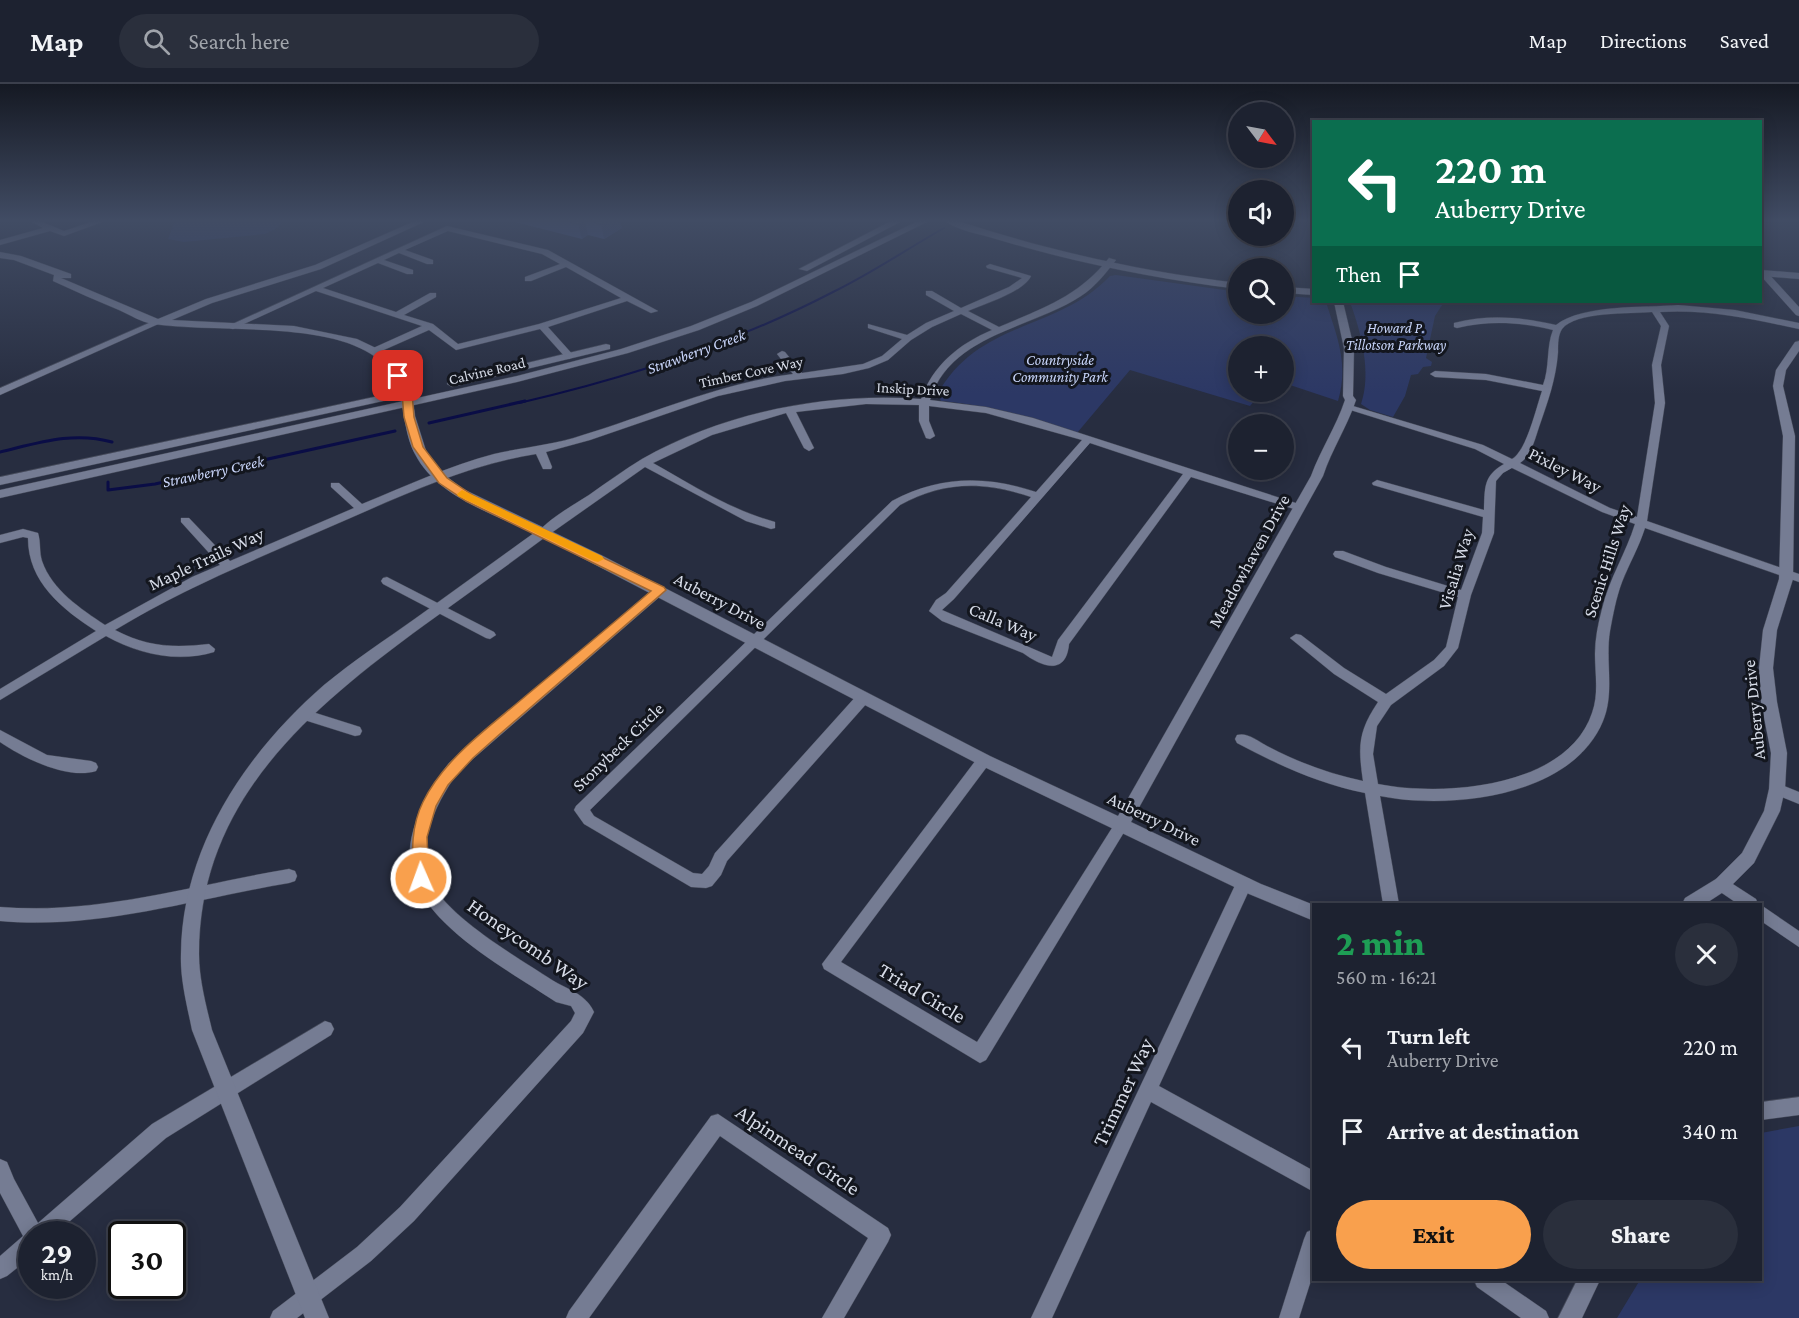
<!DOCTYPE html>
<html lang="en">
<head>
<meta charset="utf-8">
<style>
	:root { --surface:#1d2230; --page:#2a2f3c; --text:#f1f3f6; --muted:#a0a4ab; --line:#3b3f4c; --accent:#f9a04d }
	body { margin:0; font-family:"Crimson Pro",serif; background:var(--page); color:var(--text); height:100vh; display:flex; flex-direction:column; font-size:22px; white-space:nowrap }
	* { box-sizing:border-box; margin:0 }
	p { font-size:20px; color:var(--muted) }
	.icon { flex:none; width:33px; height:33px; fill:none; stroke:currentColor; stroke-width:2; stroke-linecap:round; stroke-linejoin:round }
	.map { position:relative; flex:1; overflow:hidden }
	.sheet { position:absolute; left:1312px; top:819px; width:450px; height:378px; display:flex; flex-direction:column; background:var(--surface); border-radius:0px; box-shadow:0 3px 15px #0003,0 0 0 2px var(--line) }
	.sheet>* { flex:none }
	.banner { position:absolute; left:1312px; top:36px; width:450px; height:183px; border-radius:0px; box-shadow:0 3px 15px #0003,0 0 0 2px var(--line); background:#0b6e4f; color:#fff; overflow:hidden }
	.needle { width:39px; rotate:122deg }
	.controls { position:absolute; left:1228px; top:18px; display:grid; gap:12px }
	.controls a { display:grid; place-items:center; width:66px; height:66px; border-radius:50%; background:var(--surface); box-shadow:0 3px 15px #0003,0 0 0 2px var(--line); font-size:30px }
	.speed { position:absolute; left:18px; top:1137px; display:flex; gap:12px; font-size:30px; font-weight:700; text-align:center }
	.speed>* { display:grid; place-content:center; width:78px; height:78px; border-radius:50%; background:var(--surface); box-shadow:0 3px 15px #0003,0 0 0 2px var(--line); line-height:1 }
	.speed small { font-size:15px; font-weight:400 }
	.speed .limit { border:3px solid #111; border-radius:9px; background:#fff; color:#111 }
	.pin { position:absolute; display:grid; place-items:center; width:51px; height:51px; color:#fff; margin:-26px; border-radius:12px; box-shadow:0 3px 9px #0006 }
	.me { position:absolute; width:66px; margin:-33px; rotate:358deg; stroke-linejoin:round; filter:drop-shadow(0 0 4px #0008) }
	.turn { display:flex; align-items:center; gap:21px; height:126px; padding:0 24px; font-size:27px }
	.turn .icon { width:78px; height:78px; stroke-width:2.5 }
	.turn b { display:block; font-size:42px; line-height:51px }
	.then { display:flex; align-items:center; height:57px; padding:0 24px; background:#0003; gap:12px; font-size:22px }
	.round { display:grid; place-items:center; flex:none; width:63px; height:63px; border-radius:32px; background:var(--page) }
	.head { display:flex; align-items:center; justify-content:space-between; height:102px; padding:0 24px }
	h1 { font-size:36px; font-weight:800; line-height:45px; color:#1e9e55 }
	.cta { display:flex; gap:12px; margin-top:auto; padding:12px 24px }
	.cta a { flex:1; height:69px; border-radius:36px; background:var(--accent); color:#111; font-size:24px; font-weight:800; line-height:69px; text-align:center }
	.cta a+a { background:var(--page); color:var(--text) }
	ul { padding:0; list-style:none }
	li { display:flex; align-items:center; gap:18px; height:84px; padding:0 24px }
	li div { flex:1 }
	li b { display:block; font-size:22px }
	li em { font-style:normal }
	header { display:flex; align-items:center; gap:36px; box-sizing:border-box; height:84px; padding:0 30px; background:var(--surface); border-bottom:2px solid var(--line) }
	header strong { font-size:28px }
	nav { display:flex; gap:33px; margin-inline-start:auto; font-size:21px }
	.search { width:420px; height:54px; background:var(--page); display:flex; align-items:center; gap:15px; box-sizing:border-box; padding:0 21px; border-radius:33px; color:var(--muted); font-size:22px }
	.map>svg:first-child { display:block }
	.green { fill:#2c3865 }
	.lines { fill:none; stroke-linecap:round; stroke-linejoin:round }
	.stream-far1 { stroke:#0a0d46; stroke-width:2 }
	.stream { stroke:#0a0d46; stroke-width:3 }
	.minor-casing { stroke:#444958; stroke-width:1 }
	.tertiary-casing { stroke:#444958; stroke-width:1 }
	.secondary-casing { stroke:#444958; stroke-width:1 }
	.minor { fill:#757c93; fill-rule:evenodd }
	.tertiary { fill:#757c93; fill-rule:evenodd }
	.secondary { fill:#757c93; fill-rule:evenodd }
	.wall { fill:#425188 }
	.shaded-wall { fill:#36426f }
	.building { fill:#4d5e9e; stroke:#36426f; stroke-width:1.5 }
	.route { fill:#f9a04d; stroke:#a26832; stroke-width:1.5 }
	.slow { fill:#f59e0b }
	.labels { text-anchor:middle; stroke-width:6; stroke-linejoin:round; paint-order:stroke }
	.far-park-label { font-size:15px; font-style:italic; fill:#c7d4f9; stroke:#13161e }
	.far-street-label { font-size:15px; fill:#d7dce8; stroke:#13161e }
	.far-water-label { font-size:16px; font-style:italic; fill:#c9d5fa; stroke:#13161e }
	.street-label { font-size:18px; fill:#d7dce8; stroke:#13161e }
	.near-street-label { font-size:21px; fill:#d7dce8; stroke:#13161e }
</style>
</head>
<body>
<header>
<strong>Map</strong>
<div class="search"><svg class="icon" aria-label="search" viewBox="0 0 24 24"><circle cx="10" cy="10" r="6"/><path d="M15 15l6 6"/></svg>Search here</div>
<nav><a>Map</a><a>Directions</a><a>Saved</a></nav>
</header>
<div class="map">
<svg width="1799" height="1234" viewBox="0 0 1799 1234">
	<rect width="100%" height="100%" fill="#272d40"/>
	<g class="green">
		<path d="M175,137h108l-6,7 -12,6 -81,8 -16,-3z"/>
		<path d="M1116,191l123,17v22h45v-18l30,2v4h12c11,35 23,61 12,99l-54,-18v-37h-45v46h23l-12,14 -120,-36 -53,63c-45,-15 -88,-28 -136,-32l-4,-6c42,-76 120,-63 173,-119z"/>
		<path d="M1350,218h94l-9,14 -9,42 6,4 -1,4 -8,1 -5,7 -7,1 -6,21 -12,21 -23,-7 -9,-6c11,-31 0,-72 -11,-102z"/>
		<path d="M1799,1042v192h-182l23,-38h121v-147z"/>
	</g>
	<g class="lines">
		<path class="stream-far1" d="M519,319c109,-25 214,-59 314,-111 39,-19 74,-43 111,-64"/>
		<g class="stream">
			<path d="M429,339l96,-22"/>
			<path d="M0,368c38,-9 73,-21 112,-10"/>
			<path d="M108,398v8l47,-6 240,-53"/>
		</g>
		<defs>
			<g id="minor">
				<path d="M30,137h10l24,10 30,-10h11l-41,15 -14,-5 -50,14v-5l43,-12z"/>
				<path d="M447,142l101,24 110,61 -7,2 -24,-12 -79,26 26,29 -5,3 -3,-1 -26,-29 -84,21 -27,-20 -52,23h-6v-4l51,-23 -106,-35 -83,38 -7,-2zM448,147l94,23 18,10 -35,13v4h6l35,-14 55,31 -82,26 -81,20 -25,-20 -29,-9 32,-18v-4h-6l-34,19 -73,-24 55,-25 29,11h6v-4l-29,-10 15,-7 28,11h6v-4l-28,-10z"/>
				<path d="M1109,174l7,2c-10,13 -21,27 -35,36 -50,33 -131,38 -151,104l56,7 47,11 269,87 2,2 -6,3 -4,-1 -103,-32 -122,167c-3,32 -27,23 -46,9l-81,-32 -13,-10 7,-11 10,-7 85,-96c-49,-16 -86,-16 -131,8l-310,305 4,6 99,57 9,1 7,-8 6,-13 143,-159h10l2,4 -2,4 -141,159 -6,14 -9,11 -6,2 -15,-1 -107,-63 -10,-14 2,-4 316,-305c47,-25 93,-26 144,-9l46,-52 -96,-27 -57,-7v15l6,15 -5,3 -4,-1 -7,-17v-16l-53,-1 -70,8 18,36 -5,3 -5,-3 -18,-35 -74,22 -59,28c39,22 78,47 122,59v6l-4,1 -25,-8 -101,-54 -98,69h-8l-2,-3c13,-15 35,-27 52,-38 17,-12 35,-25 53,-36 82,-47 185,-67 279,-60 12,-34 38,-55 71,-69l-31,-16 -29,13 -21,13 -23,20 -19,8 -26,6 -58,7 -67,15 -128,44 -44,12 6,15 -1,2h-8l-7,-15c-74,12 -141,45 -211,75 -71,31 -143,60 -210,101 32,17 59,18 94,14l6,5 -1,3c-37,11 -76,2 -108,-16l-106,64v-11l96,-58c-34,-22 -68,-49 -68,-93l-5,-1 -23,6v-8l23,-6 15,4c3,9 1,19 4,28 10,29 39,48 63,64l87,-48 28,-12 -39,-43v-4h8l41,43 124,-53 -23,-21v-4h8l23,21c44,-18 87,-38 132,-50 30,-7 60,-9 89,-19 69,-21 137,-52 210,-61l-16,-20 5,-3 3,1 17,21 61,-9 19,-8 20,-17 -34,-11v-4l39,11 19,-12 28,-12 -28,-16v-4h6l29,17 48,-21 13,-9 -35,-10 -1,-2 4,-2 41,12c-7,16 -47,28 -63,35l31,16c44,-19 79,-30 110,-69zM1090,359l93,31 -125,166 -6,17 -110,-47 12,-11z"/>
				<path d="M1678,221l57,5 64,13v6c-46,-10 -92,-20 -139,-17l9,14 -8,39 4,38 -18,118 152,53v8l-154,-54c-6,19 -16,36 -23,54 -6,16 -9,33 -12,49 -5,30 5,61 -7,90 -31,76 -153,89 -223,75l19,108h-16l-18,-111c-45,-9 -87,-28 -128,-50l-2,-4 2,-4c10,-3 21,6 30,11 30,16 63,28 96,35 -5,-35 -5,-49 15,-79l-44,-28 -44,-36 6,-4 5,1 43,33 42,26 48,-34 12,-13 12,-50 -80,-24 -43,-16 -2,-3 2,-3h8l43,16 75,23 21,-57 1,-16 -110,-32 -1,-2 5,-3 107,30c1,-22 -1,-34 20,-46l-29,-15 -131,-41 5,-3 4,1 130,39 29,14c15,-9 24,-51 30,-68l-56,-11 -51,-3 -5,-3 5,-3 51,3 57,11c7,-18 3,-38 10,-55 -32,-8 -64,-10 -96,-2l-3,-1v-4c35,-9 67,-6 102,2 27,-21 88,-17 122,-20zM1652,228l9,14 -9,39 3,38 -18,114 -27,-9 -90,-45c11,-7 15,-24 19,-36 9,-26 17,-48 19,-75 0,-8 0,-17 4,-23 14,-18 68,-15 90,-17zM1512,384l90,44 33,12c-9,29 -26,55 -33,85 -4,15 -7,30 -7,45 0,20 4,40 -3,59 -25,75 -149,84 -214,71l-5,-30 4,-28 14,-21 53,-39 14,-18 13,-53 23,-62 2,-52 7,-8z"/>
				<path d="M158,235l7,2 -165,74v-7z"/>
				<path d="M387,493l107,55 2,3 -6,4 -4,-1 -103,-54 -2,-3 2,-3z"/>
				<path d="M660,502l4,1 2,3 -2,3 -205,178c-20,27 -44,72 -30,107 16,38 88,79 123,102 16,10 33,13 42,32l-11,21 -169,188 -43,40 -74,57h-27l3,-7 84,-64 43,-40 171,-186 4,-8 -4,-7 -15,-4c-46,-31 -123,-71 -143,-125 -13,-37 14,-86 36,-114l207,-176z"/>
				<path d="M303,625l57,18 2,4 -2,4 -5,1 -57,-18 -2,-4 2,-4z"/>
				<path d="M0,646l47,25 44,6 5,2 2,4 -2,4c-28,9 -73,-13 -96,-29z"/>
				<path d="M984,670l5,2 2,4 -2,4 -148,198 136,80 140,-222 5,-2 5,2 2,4 -143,236 -6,3 -156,-94 -2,-5 157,-208z"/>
				<path d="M1777,699l22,9v12l-27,-11 -2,-4 2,-4z"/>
				<path d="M289,785l6,2 2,5 -2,5 -6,2c-96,16 -191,47 -289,38v-14c98,8 193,-22 289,-38z"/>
				<path d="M1244,793l6,2 2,5 -93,202 155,85v21l-163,-90 -99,216h-21l207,-439z"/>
				<path d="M1722,793l34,22 2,5h-20l-22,-15 -2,-5 2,-5z"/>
				<path d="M1761,821l38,26v16l-38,-26z"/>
				<path d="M325,937l6,2 3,6 -3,6 -165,103 -111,96h-23v22l-25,20 -7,3v-23l23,-20 -23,-43v-34l7,3 7,17 24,44 114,-99z"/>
				<path d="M1799,1013v18l-38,5v-18z"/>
				<path d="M718,1030l170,114 3,7 -3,7 -44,76h-22l46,-80 -148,-102 -131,182h-23l3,-7 142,-195z"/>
				<path d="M1314,1145v42l-15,47h-20l25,-79 3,-7z"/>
				<path d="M1474,1196h27l45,31 3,7h-28l-44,-31z"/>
			</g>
			<g id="tertiary">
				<path d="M415,137h11l-105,48 -109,34 -40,17 122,6 63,13 21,10 15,11 19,33 3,23 12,38 15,19 21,16 140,67 387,200 128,60 193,-340c10,-27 25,-49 34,-76l-2,-4 1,-48 -10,-46h9l11,46 -1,48 3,4c-9,27 -24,49 -33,76l-192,346 130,62 53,21v16l-65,-27 -271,-130 -434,-226c-40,30 -81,59 -121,88 -113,83 -224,174 -224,328 0,25 7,51 13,76l117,288h-24l-113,-288c-5,-25 -12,-51 -11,-76 1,-107 65,-201 143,-269 29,-24 61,-45 92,-67 39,-28 79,-57 118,-85 -40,-19 -97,-36 -119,-79 -18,-35 -4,-75 -44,-100 -51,-33 -156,-21 -218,-30 -12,-2 -23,-9 -34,-14 -22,-9 -44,-19 -66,-29l1,-6 -40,-15 -14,-2v-6l21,4 50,18v4h-10l97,41 48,-20 109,-34z"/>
				<path d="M1761,188h6l32,35v9l-3,-1 -35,-39z"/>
				<path d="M1799,257v10l-13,19 -3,16 12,50 -2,143 -16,51 -4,38 4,34 10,51 -2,36 -5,22 -26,52 -26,26 -23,15h-23l3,-6 31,-19 26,-26 22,-42 5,-22 2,-36 -10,-51 -2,-34 4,-38 16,-51 4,-143 -10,-50 3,-16 19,-28z"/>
				<path d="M1577,1196h23l-18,38h-24z"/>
			</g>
			<g id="secondary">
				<path d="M891,137h11l-95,50 -8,-2z"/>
				<path d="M918,137h11l-172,85 -58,24 -71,23 -111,29 -517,116v-8l517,-114 104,-27 70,-23 60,-24z"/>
				<path d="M945,137h13c92,30 185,51 281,62v6c-82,-10 -163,-26 -243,-50 -15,-5 -38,-8 -51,-18z"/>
				<path d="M1761,186l38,3v6l-38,-3z"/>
				<path d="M1284,203l30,2v6l-30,-2z"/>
				<path d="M606,260l4,1v4l-158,38 -5,-3 1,-2z"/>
				<path d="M416,304l4,1v4l-420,92v-8z"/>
			</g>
		</defs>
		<use href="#minor" class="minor-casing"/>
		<use href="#tertiary" class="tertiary-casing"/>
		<use href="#secondary" class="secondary-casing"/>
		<use href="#minor" class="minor"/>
		<use href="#tertiary" class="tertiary"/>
		<use href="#secondary" class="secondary"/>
	</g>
	<g class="wall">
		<path d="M511,137h109l2,7 -18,11 -16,-4 -6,4z"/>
		<path d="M1221,137h18v4z"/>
		<path d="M1284,137h8l-6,9 -2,-1z"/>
	</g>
	<g class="shaded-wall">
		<path d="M583,137h2l3,14 -6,4 -4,-15z"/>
		<path d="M606,137h14l2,7 -18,11 -3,-15z"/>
		<path d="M1288,137h4l-6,9z"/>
	</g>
	<g class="building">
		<path d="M566,137h17l-5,3z"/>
		<path d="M588,137h18l-5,3z"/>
	</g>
	<linearGradient id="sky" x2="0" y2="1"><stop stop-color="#151923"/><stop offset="0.44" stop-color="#414c64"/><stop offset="1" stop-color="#414c64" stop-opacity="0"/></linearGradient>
	<rect width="1799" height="310" fill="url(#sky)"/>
	<path class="route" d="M395,290h7l10,19 2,24 9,30 24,31 27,18 190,91 2,3 -165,143 -28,25 -25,27 -12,21 -9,31 2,41 -3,4 -5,2 -6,-2 -2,-4c-1,-27 -2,-52 10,-76 22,-45 68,-76 105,-108 41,-34 82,-68 123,-103l-185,-90 -27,-18 -26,-36 -9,-30 -2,-24 -8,-17z"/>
	<path class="slow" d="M462,406l140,66 2,3 -6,3 -4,-1 -136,-65 -1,-2z"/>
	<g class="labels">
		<g class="far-park-label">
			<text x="1396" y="249">Howard P.<tspan x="1396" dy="17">Tillotson Parkway</tspan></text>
			<text x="1060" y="281">Countryside<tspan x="1060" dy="17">Community Park</tspan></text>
		</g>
		<g class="far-street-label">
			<text transform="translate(487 287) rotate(-13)" y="5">Calvine Road</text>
			<text transform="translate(751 288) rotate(-12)" y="5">Timber Cove Way</text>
			<text transform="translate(913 305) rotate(3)" y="5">Inskip Drive</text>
		</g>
		<g class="far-water-label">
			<text transform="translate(696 267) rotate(-20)" y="6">Strawberry Creek</text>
			<text transform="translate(213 387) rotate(-12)" y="6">Strawberry Creek</text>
		</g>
		<g class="street-label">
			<text transform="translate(1565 386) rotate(27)" y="6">Pixley Way</text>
			<text transform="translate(206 475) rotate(-25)" y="6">Maple Trails Way</text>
			<text transform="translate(1249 477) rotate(-61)" y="6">Meadowhaven Drive</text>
			<text transform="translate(1607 477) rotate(-72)" y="6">Scenic Hills Way</text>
			<text transform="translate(1456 485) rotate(-73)" y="6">Visalia Way</text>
			<text transform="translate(720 517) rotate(28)" y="6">Auberry Drive</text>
			<text transform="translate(1003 538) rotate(23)" y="6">Calla Way</text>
			<text transform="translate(1754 626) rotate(-96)" y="6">Auberry Drive</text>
			<text transform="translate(618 663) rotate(-44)" y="6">Stonybeck Circle</text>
			<text transform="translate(1154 735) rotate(26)" y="6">Auberry Drive</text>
		</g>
		<g class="near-street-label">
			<text transform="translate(528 860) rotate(35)" y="7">Honeycomb Way</text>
			<text transform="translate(922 909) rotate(31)" y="7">Triad Circle</text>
			<text transform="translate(1123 1008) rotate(-65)" y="7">Trimmer Way</text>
			<text transform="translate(798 1066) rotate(34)" y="7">Alpinmead Circle</text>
		</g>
	</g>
</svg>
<div class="controls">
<a><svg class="needle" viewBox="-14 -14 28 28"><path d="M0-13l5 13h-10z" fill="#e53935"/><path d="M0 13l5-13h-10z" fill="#a0a4ab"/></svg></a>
<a><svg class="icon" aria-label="sound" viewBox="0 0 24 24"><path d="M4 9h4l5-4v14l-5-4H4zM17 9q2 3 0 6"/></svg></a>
<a><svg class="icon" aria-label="search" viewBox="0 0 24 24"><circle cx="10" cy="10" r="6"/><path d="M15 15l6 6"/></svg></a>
<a>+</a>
<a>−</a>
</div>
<div class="speed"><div>29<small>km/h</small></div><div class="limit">30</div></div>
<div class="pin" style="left:398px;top:292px;background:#d93025"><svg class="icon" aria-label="arrive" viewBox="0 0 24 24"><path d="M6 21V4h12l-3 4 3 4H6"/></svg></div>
<svg class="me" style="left:421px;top:794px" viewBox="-20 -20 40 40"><circle r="17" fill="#f9a04d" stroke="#fff" stroke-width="3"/><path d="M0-11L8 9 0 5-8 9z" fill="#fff"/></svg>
<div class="banner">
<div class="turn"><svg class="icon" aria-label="left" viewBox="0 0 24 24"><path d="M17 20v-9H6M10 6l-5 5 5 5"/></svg><div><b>220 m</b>Auberry Drive</div></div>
<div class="then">Then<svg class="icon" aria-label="arrive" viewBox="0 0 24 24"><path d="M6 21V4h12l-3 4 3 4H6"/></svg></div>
</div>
<section class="sheet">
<div class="head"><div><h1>2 min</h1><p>560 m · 16:21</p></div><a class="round"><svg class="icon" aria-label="close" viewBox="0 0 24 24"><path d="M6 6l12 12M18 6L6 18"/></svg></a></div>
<ul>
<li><svg class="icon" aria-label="left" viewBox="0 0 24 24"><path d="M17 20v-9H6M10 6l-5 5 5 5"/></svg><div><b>Turn left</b><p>Auberry Drive</p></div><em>220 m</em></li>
<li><svg class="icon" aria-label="arrive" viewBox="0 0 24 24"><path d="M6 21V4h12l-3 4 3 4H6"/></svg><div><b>Arrive at destination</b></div><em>340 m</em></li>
</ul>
<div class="cta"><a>Exit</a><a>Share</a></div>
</section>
</div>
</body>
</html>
